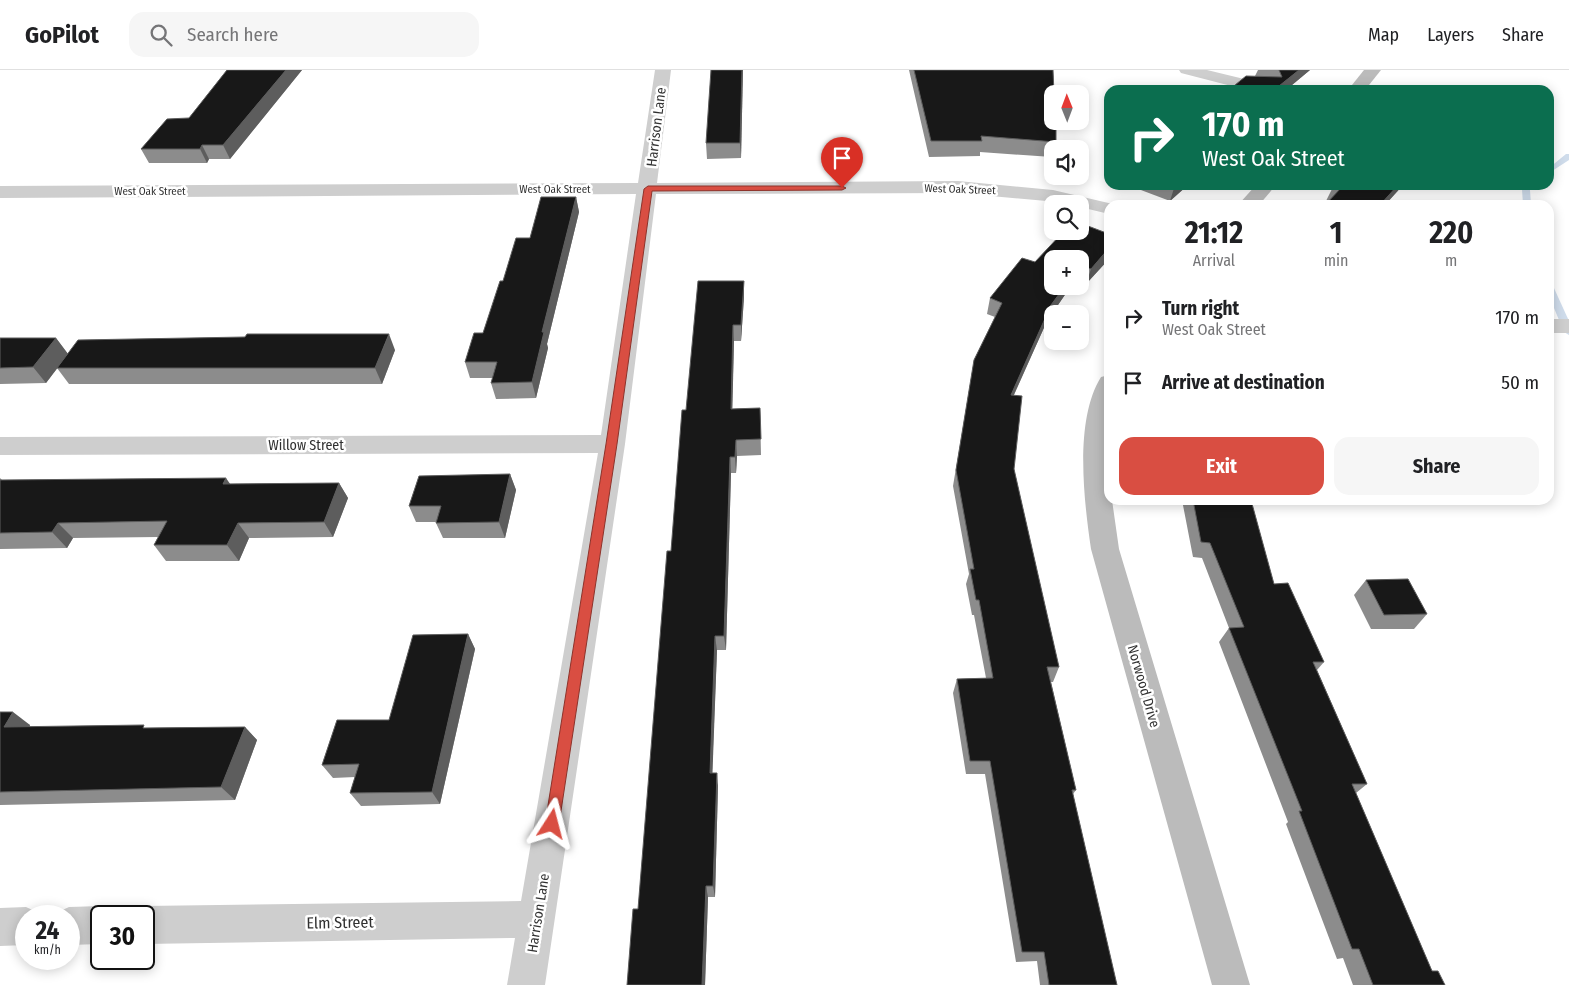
<!DOCTYPE html>
<html lang="en">
<head>
<meta charset="utf-8">
<style>
	:root { --surface:#fff; --page:#f6f6f6; --text:#202124; --muted:#757577; --line:#e0e0e0; --accent:#d94e42 }
	body { margin:0; font-family:"Fira Sans Condensed",sans-serif; background:var(--page); color:var(--text); height:100vh; display:flex; flex-direction:column; font-size:19px; white-space:nowrap }
	* { box-sizing:border-box; margin:0 }
	p { font-size:16px; color:var(--muted) }
	.icon { flex:none; width:28px; height:28px; fill:none; stroke:currentColor; stroke-width:2; stroke-linecap:round; stroke-linejoin:round }
	.map { position:relative; flex:1; overflow:hidden }
	.sheet { position:absolute; left:1104px; top:130px; width:450px; height:305px; display:flex; flex-direction:column; background:var(--surface); border-radius:15px; box-shadow:0 2px 12px #0003 }
	.sheet>* { flex:none }
	.top-card { position:absolute; left:1104px; top:15px; width:450px; height:105px; border-radius:15px; box-shadow:0 2px 12px #0003; background:#0b6e4f; color:#fff; overflow:hidden }
	.needle { width:32px; rotate:359deg }
	.buttons { position:absolute; left:1044px; top:15px; display:grid; gap:10px }
	.buttons a { display:grid; place-items:center; width:45px; height:45px; border-radius:10px; background:var(--surface); box-shadow:0 2px 12px #0003; font-size:25px }
	.speed { position:absolute; left:15px; top:835px; display:flex; gap:10px; font-size:25px; font-weight:700; text-align:center }
	.speed>* { display:grid; place-content:center; width:65px; height:65px; border-radius:50%; background:var(--surface); box-shadow:0 2px 12px #0003; line-height:1 }
	.speed small { font-size:12px; font-weight:400 }
	.speed .limit { border:2px solid #111; border-radius:8px; background:#fff; color:#111 }
	.pin { position:absolute; display:grid; place-items:center; width:42px; height:42px; color:#fff; margin:-51px -21px; border-radius:50% 50% 50% 0; rotate:-45deg; box-shadow:0 0 5px #0007 }
	.pin .icon { rotate:45deg }
	.me { position:absolute; width:55px; margin:-28px; rotate:9deg; stroke-linejoin:round; filter:drop-shadow(0 0 4px #0008) }
	.turn { display:flex; align-items:center; gap:18px; height:105px; padding:0 15px; font-size:22px }
	.turn .icon { width:65px; height:65px; stroke-width:2.5 }
	.turn b { display:block; font-size:35px; line-height:42px }
	.eta { display:flex; justify-content:space-evenly; align-items:center; height:85px; text-align:center }
	.eta b { font-size:30px; font-weight:700; line-height:35px }
	.cta { display:flex; gap:10px; margin-top:auto; padding:10px 15px }
	.cta a { flex:1; height:58px; border-radius:15px; background:var(--accent); color:#fff; font-size:20px; font-weight:700; line-height:58px; text-align:center }
	.cta a+a { background:var(--page); color:var(--text) }
	ul { padding:0; list-style:none }
	li { display:flex; align-items:center; gap:15px; height:65px; padding:0 15px }
	li div { flex:1 }
	li b { display:block; font-size:19px }
	li em { font-style:normal }
	header { display:flex; align-items:center; gap:30px; box-sizing:border-box; height:70px; padding:0 25px; background:var(--surface); border-bottom:1px solid var(--line) }
	header strong { font-size:24px }
	nav { display:flex; gap:28px; margin-inline-start:auto; font-size:18px }
	.search { width:350px; height:45px; background:var(--page); display:flex; align-items:center; gap:12px; box-sizing:border-box; padding:0 18px; border-radius:15px; color:var(--muted); font-size:19px }
	.map>svg:first-child { display:block }
	.lines { fill:none; stroke-linecap:round; stroke-linejoin:round }
	.stream { fill:#cfdceb; fill-rule:evenodd }
	.street { fill:#cecece; fill-rule:evenodd }
	.secondary { fill:#bbb; fill-rule:evenodd }
	.wall { fill:#8c8c8c }
	.shaded-wall { fill:#5d5d5d }
	.building { fill:#181818; stroke:#5d5d5d }
	.route { fill:#d94e42; stroke:#8d332b }
	.labels { text-anchor:middle; stroke-width:5; stroke-linejoin:round; paint-order:stroke }
	.far-street-label { font-size:11px; fill:#313131; stroke:#fff }
	.street-label { font-size:14px; fill:#313131; stroke:#fff }
	.near-street-label { font-size:16px; fill:#313131; stroke:#fff }
</style>
</head>
<body>
<header>
<strong>GoPilot</strong>
<div class="search"><svg class="icon" aria-label="search" viewBox="0 0 24 24"><circle cx="10" cy="10" r="6"/><path d="M15 15l6 6"/></svg>Search here</div>
<nav><a>Map</a><a>Layers</a><a>Share</a></nav>
</header>
<div class="map">
<svg width="1569" height="915" viewBox="0 0 1569 915">
	<rect width="100%" height="100%" fill="#fff"/>
	<g class="lines">
		<g class="stream">
			<path d="M1566,84h3v6l-20,13v-5z"/>
			<path d="M1526,115h9l-5,5 1,15h-8l-1,-16z"/>
			<path d="M1549,213l4,3 16,35v14l-5,-3 -15,-36z"/>
		</g>
		<g class="street">
			<path d="M655,0h16l-14,113 301,-2 95,9 64,15h-8v9l-29,-7v-3l-122,-11 -302,1 -31,250 -80,541h-38l8,-47 -371,6v-28h-15l2,-4 13,-6 377,-5 77,-448 -598,2v-18l601,-2 35,-241 -636,4v-12l638,-3z"/>
			<path d="M1179,0h28l66,16 2,4h-28l-66,-17z"/>
			<rect x="1549" y="249" width="20" height="14"/>
			<path d="M101,836l13,6 2,4h-15v28l-32,1v-29h-15l2,-3 13,-6z"/>
			<path d="M26,837l13,6 2,3h-15v29l-26,1v-38z"/>
		</g>
		<g class="secondary">
			<path d="M1364,0h17l-16,20h-17z"/>
			<path d="M1256,115h20l-17,20h-21z"/>
			<path d="M1109,305v125h3l7,49 131,436h-38l-121,-436c-7,-48 -17,-129 10,-172z"/>
		</g>
	</g>
	<g class="wall">
		<path d="M227,0h75l-72,89h-21l-2,4h-58l-8,-14 48,-31z"/>
		<path d="M743,0l-2,88 -34,1 -1,-16z"/>
		<path d="M909,0h144l3,72 -1,7h-3v8l-72,-5v4l-51,1z"/>
		<path d="M1258,0h52l-24,20 -31,-14z"/>
		<path d="M1133,115h55l-18,16 -37,-14z"/>
		<path d="M1334,115h69l-18,20 -59,-4z"/>
		<path d="M576,127l3,15 -32,132 1,4 -12,50 -40,1 -5,-16 2,-5h-23l-5,-16 18,-29 20,-52 27,-43z"/>
		<path d="M1109,164v25l-23,25 -6,-2v-23l-28,27h19l-24,35 -33,74v74l45,198 -6,15h-2l25,108 -3,4 44,191h-77l-3,-24 -21,1 -31,-188h-19l-13,-81 4,-14 29,-1 -12,-63h-2l-6,-31 3,-10 -16,-88 21,-126 21,-43 -8,-3 3,-16 45,-36z"/>
		<path d="M744,211v16l-3,44h-7l-2,68 28,-1 1,47 -24,1 -1,17h-5l-5,177h-9l-5,123 6,13 -3,111h-7l-3,88h-78l11,-76 33,-358 15,-141z"/>
		<path d="M0,268h56l12,16 -22,29 -46,1z"/>
		<path d="M395,280l-13,34h-313l-12,-16z"/>
		<path d="M510,404l6,16 -11,48h-62l-7,-15 1,-1h-21l-7,-16z"/>
		<path d="M0,408l2,2 228,4 109,-1 9,15 -15,39 -84,1 -10,23h-73l-12,-16 4,-8 -85,1 -6,10 -67,1z"/>
		<path d="M1182,430h69l23,84 50,78 -7,8 50,114 -11,9 76,178 13,14h-92l-10,-27 -6,1 -51,-135 2,-2 -69,-180 10,-14 -27,-70 -9,-1z"/>
		<path d="M1366,510l61,34 -13,15h-43l-17,-34z"/>
		<path d="M468,564l7,15 -35,155 -79,2 -11,-13 5,-16 -22,1 -11,-13 67,-45z"/>
		<path d="M0,642l30,13v2l118,1 97,-1 12,13 -22,60 -235,5z"/>
	</g>
	<g class="shaded-wall">
		<path d="M286,0h16l-72,89 -7,-14z"/>
		<path d="M742,0h1l-2,88 -1,-15z"/>
		<path d="M1299,0h11l-24,20h-12z"/>
		<path d="M202,75l7,14 -2,4 -7,-14z"/>
		<path d="M1175,115h13l-18,16z"/>
		<path d="M1398,115h5l-18,20h-5z"/>
		<path d="M576,127l3,15 -32,132 1,4 -12,50 -4,-16 10,-50z"/>
		<path d="M1109,178v11l-23,25 5,-15z"/>
		<path d="M744,211v16l-3,44v-16z"/>
		<path d="M1065,216h6l-24,35 -40,89 4,-15 40,-90z"/>
		<path d="M733,255l1,16 -2,84 -1,-16z"/>
		<path d="M389,264l6,16 -13,34 -7,-16z"/>
		<path d="M56,268l12,16 -22,29 -13,-16z"/>
		<path d="M736,370l1,16 -1,17 -1,-16z"/>
		<path d="M730,387l1,16 -5,177 -2,-14z"/>
		<path d="M510,404l6,16 -11,48 -6,-16z"/>
		<path d="M226,408l11,16 -14,-10z"/>
		<path d="M339,413l9,15 -15,39 -9,-15z"/>
		<path d="M58,453l15,15 -6,10 -15,-16z"/>
		<path d="M238,453l11,15 -10,23 -12,-16z"/>
		<path d="M468,564l7,15 -35,155 -8,-12z"/>
		<path d="M715,566l2,14 -5,136 -2,-13z"/>
		<path d="M13,642l17,13 -8,16 -18,-14z"/>
		<path d="M245,657l12,13 -22,60 -14,-13z"/>
		<path d="M717,703l1,13 -3,111 -2,-11z"/>
		<path d="M706,816l2,11 -3,88h-3z"/>
	</g>
	<g class="building">
		<path d="M227,0h59l-63,75h-21l-2,4h-59l26,-30 22,-1z"/>
		<path d="M711,0h31l-2,73h-34z"/>
		<path d="M914,0h139l1,24h-2v27h4v21l-75,-6 1,5h-51z"/>
		<path d="M1279,0h20l-25,20h-45l17,-14 36,1z"/>
		<path d="M1334,115h64l-18,20h-55l16,-17z"/>
		<path d="M541,127h35l-34,135h2l-12,50 -41,1 6,-21h-32l9,-29h9l17,-52h3l13,-43h14z"/>
		<path d="M1080,153l29,11v14l-18,21 -11,-4v-6h-28v27h13l-14,19 -40,90 11,1 -8,73 45,198h-12l29,123h-4l45,195h-68l-5,-33h-22l-32,-191h-20l-13,-82 36,-1 -14,-78h-3l-6,-31h4l-18,-99 18,-110 28,-57 -12,-5 32,-40 13,4 29,-31h16z"/>
		<path d="M698,211h46l-3,44h-8l-2,84 29,-1 1,31 -25,1 -1,17h-5l-6,179h-9l-5,137h7l-4,113h-7l-4,99h-75l6,-76h5l29,-358h4l11,-141h4z"/>
		<path d="M247,264h142l-14,34h-318l21,-28 167,-3z"/>
		<path d="M0,268h56l-23,29 -33,1z"/>
		<path d="M510,404l-11,48 -63,1 5,-17h-32l10,-30z"/>
		<path d="M226,408l-3,6 116,-1 -15,39 -86,1 -11,22h-73l13,-24 -109,2 -6,9 -52,1v-53z"/>
		<path d="M1193,430h58l23,84 14,-1 36,79h-11l54,122h-15l80,187h6l7,14h-72l-14,-36h-7l-53,-138h3l-73,-183 15,-1 -34,-84 -9,-1z"/>
		<path d="M1408,509l19,35 -43,1 -18,-35z"/>
		<path d="M468,564l-36,158 -82,1 9,-29 -37,1 15,-45h52l24,-85z"/>
		<path d="M0,642h13l-9,15 140,-2 -1,3 102,-1 -24,60 -221,5z"/>
	</g>
	<path class="route" d="M648,116h194l4,2 -4,2 -190,1 -35,253 -58,380 -2,5 -5,2 -5,-2 -2,-5 61,-380 38,-255z"/>
	<g class="labels">
		<g class="far-street-label">
			<text x="555" y="123">West Oak Street</text>
			<text transform="translate(960 119) rotate(2)" y="4">West Oak Street</text>
			<text x="150" y="125">West Oak Street</text>
		</g>
		<g class="street-label">
			<text transform="translate(656 57) rotate(-83)" y="5">Harrison Lane</text>
			<text x="306" y="380">Willow Street</text>
			<text transform="translate(1144 616) rotate(74)" y="5">Norwood Drive</text>
			<text transform="translate(538 843) rotate(-81)" y="5">Harrison Lane</text>
		</g>
		<g class="near-street-label">
			<text transform="translate(340 852) rotate(-1)" y="6">Elm Street</text>
		</g>
	</g>
</svg>
<div class="buttons">
<a><svg class="needle" viewBox="-14 -14 28 28"><path d="M0-13l5 13h-10z" fill="#e53935"/><path d="M0 13l5-13h-10z" fill="#757577"/></svg></a>
<a><svg class="icon" aria-label="sound" viewBox="0 0 24 24"><path d="M4 9h4l5-4v14l-5-4H4zM17 9q2 3 0 6"/></svg></a>
<a><svg class="icon" aria-label="search" viewBox="0 0 24 24"><circle cx="10" cy="10" r="6"/><path d="M15 15l6 6"/></svg></a>
<a>+</a>
<a>−</a>
</div>
<div class="speed"><div>24<small>km/h</small></div><div class="limit">30</div></div>
<div class="pin" style="left:842px;top:118px;background:#d93025"><svg class="icon" aria-label="arrive" viewBox="0 0 24 24"><path d="M6 21V4h12l-3 4 3 4H6"/></svg></div>
<svg class="me" style="left:552px;top:754px" viewBox="-20 -20 40 40"><path d="M0-17L14 15 0 8-14 15z" fill="#d94e42" stroke="#fff" stroke-width="4"/></svg>
<div class="top-card">
<div class="turn"><svg class="icon" aria-label="right" viewBox="0 0 24 24"><path d="M7 20v-9h11M14 6l5 5-5 5"/></svg><div><b>170 m</b>West Oak Street</div></div>
</div>
<section class="sheet">
<div class="eta">
<div><b>21:12</b><p>Arrival</p></div>
<div><b>1</b><p>min</p></div>
<div><b>220</b><p>m</p></div>
</div>
<ul>
<li><svg class="icon" aria-label="right" viewBox="0 0 24 24"><path d="M7 20v-9h11M14 6l5 5-5 5"/></svg><div><b>Turn right</b><p>West Oak Street</p></div><em>170 m</em></li>
<li><svg class="icon" aria-label="arrive" viewBox="0 0 24 24"><path d="M6 21V4h12l-3 4 3 4H6"/></svg><div><b>Arrive at destination</b></div><em>50 m</em></li>
</ul>
<div class="cta"><a>Exit</a><a>Share</a></div>
</section>
</div>
</body>
</html>
